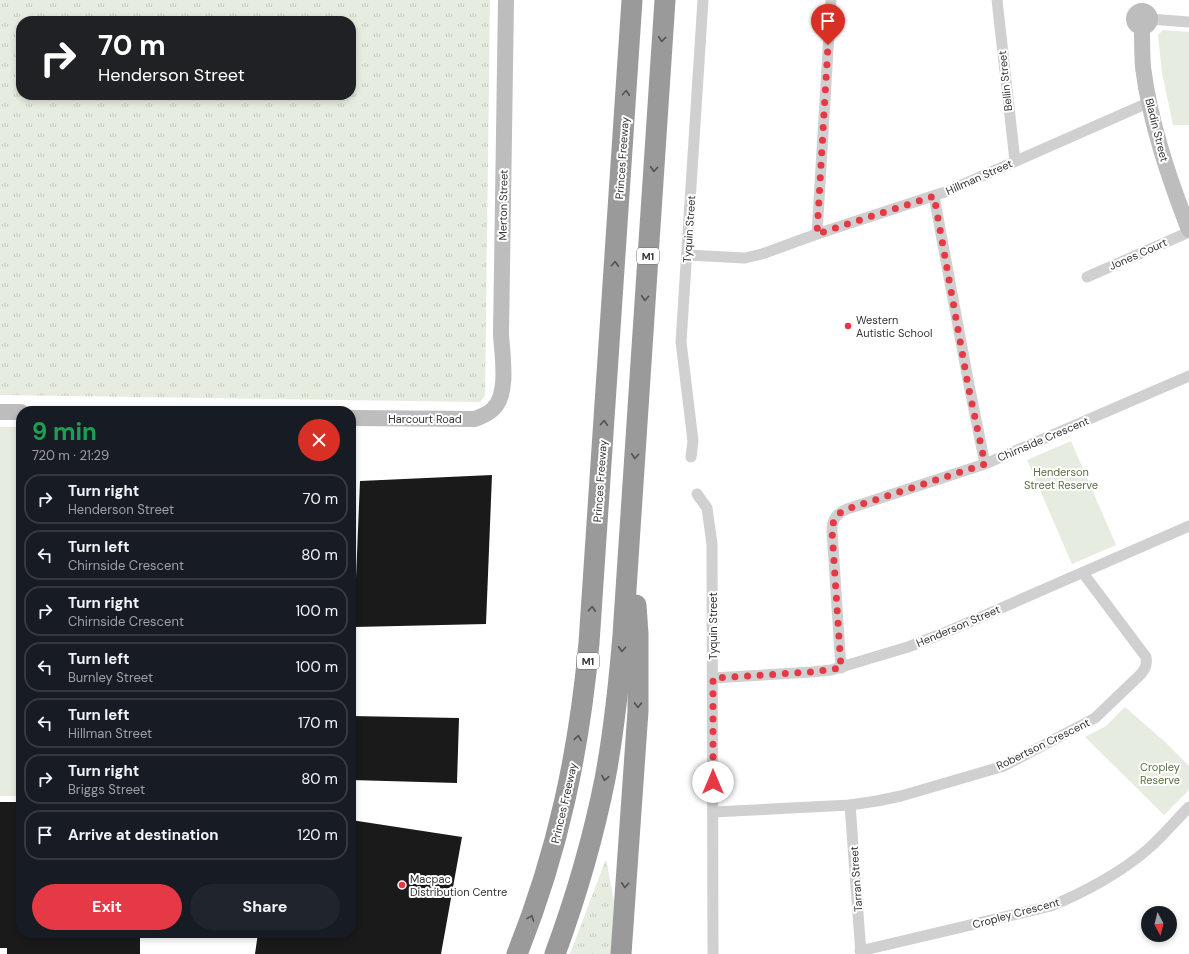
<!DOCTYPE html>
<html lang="en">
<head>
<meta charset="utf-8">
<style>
	:root { --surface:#171b24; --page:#20242c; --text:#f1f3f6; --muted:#9ea1a6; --line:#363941; --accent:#e63946 }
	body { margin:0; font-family:"DM Sans",sans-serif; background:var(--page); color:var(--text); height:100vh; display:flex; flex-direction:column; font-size:15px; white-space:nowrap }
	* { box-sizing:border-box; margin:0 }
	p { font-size:13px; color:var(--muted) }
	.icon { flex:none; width:22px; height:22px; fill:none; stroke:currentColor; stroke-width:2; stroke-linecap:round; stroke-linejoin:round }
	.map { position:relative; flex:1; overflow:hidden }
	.side { position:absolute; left:16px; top:406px; width:340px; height:532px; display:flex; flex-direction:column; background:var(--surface); border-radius:16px; box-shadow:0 2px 6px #0003 }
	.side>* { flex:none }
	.hud { position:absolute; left:16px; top:16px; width:340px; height:84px; border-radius:16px; box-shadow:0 2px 6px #0003; background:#202124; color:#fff; overflow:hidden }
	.needle { width:26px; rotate:173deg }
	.buttons { position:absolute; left:1141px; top:906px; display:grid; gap:8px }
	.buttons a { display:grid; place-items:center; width:36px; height:36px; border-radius:50%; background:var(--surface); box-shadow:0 2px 6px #0003; font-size:20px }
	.pin { position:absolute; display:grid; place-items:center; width:34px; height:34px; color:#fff; margin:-41px -17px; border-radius:50% 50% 50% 0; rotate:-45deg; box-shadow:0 0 4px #0007 }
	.pin .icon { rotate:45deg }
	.me { position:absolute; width:44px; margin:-22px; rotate:0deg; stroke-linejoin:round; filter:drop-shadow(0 0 3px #0008) }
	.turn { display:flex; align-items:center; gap:14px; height:84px; padding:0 16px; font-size:18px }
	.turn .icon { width:52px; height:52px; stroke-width:2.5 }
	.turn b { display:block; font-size:28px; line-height:34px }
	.round { display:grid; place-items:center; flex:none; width:42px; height:42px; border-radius:21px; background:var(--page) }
	.head { display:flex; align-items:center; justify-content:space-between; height:68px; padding:0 16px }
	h1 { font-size:24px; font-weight:700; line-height:30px; color:#1e9e55 }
	.button { display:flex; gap:8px; margin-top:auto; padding:8px 16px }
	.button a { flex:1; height:46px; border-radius:24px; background:var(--accent); color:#fff; font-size:16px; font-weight:700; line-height:46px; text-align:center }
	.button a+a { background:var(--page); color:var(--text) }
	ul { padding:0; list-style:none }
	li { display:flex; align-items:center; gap:12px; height:50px; margin:0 8px 6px; padding:0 8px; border:2px solid var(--line); border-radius:16px }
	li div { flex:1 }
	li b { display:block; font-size:15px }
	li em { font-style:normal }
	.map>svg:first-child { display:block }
	.grass { fill:url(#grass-tufts); fill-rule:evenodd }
	.green { fill:#e6ecdf }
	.building { fill:#1a1a1a }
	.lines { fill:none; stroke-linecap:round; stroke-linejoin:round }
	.street { stroke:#d0d0d0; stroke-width:11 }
	.secondary { stroke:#bdbdbd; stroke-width:16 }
	.highway { stroke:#9a9a9a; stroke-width:21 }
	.oneway { stroke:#525252 }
	.route { stroke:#e63946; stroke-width:7; stroke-dasharray:0 12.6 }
	.poi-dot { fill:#e63946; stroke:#fff; stroke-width:1.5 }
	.labels { text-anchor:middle; stroke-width:4; stroke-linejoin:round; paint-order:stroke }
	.shield { fill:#fff; stroke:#707070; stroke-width:1 }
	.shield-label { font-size:10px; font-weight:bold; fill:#333 }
	.street-label { font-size:11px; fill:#333; stroke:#fff }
	.poi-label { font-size:11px; fill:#333; stroke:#fff; text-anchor:start }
	.park-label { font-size:11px; fill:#56703f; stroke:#fff }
</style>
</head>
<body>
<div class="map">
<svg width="1189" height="954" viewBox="0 0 1189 954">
	<defs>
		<pattern id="grass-tufts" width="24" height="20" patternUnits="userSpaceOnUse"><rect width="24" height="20" fill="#e6ecdf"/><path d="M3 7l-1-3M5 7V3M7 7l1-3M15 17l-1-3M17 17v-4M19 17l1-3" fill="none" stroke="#c6cbc0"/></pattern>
	</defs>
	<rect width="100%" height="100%" fill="#fff"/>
	<g class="grass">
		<path d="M0,0h490l-5,396 -5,6 -480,-7zM21,21h330v74h-330z"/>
		<path d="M606,859l8,42 -3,53h-41z"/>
	</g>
	<g class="green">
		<path d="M1163,30l26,2v93h-16l-11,-52 -4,-38z"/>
		<rect x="0" y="427" width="21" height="369"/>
		<path d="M1071,441l45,104 -44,19 -45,-104z"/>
		<path d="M1125,707l39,34 25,25v24l-25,25 -79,-78 21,-11z"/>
	</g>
	<g class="building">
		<path d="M492,475l-6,149 -132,3 6,-146z"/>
		<path d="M351,716l108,2 -2,65 -106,-3z"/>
		<path d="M0,802h21v131h119v21h-133v-6h-7z"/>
		<path d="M351,820l111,17 -21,117h-186l3,-21h93z"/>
	</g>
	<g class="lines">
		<g class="street">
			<path d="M997,0l18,161"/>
			<path d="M1150,19l39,3"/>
			<path d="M934,196l35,189 16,79"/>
			<path d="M817,234l14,-234"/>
			<path d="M687,255l58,3 17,-4 55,-20 131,-43 202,-89"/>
			<path d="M1087,277l102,-45"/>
			<path d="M691,457l2,-16 -12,-99 22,-342"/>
			<path d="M697,494l10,14 5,36 1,410"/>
			<path d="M841,668l-9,-137c0,-12 4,-17 15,-22l138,-45 204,-88"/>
			<path d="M713,678l99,-6 19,-2 77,-23 36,-14 245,-107"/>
			<path d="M850,805l11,149"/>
			<path d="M713,812l137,-7 27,-4 24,-5 103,-30 91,-48 46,-44c5,-6 6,-10 5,-17l-63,-84"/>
			<path d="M860,951l191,-45c32,-13 71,-34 97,-57 15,-13 28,-29 41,-42"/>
		</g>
		<g class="secondary">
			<circle cx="1142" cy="19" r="8"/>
			<path d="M1142,27c0,13 0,27 1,40 7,56 26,111 46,163"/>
			<path d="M0,412h21"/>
			<path d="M351,418l124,1c7,-3 14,-5 19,-11 15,-15 8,-54 7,-74l5,-334"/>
		</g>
		<g class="highway">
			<path d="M517,954c41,-102 62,-202 72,-311l43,-643"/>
			<path d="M555,954c21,-57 38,-115 50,-175 9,-48 14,-96 18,-144l42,-635"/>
			<path d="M621,954l17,-243v-77l-2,-29"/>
		</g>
	</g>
	<defs><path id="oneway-chevron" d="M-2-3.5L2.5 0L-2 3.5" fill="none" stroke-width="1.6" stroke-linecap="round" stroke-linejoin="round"/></defs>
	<g class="oneway">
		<use href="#oneway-chevron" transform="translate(662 39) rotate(94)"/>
		<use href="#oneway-chevron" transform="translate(626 93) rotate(-86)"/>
		<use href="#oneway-chevron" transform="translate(654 169) rotate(94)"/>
		<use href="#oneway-chevron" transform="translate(615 264) rotate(-86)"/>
		<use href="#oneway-chevron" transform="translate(645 298) rotate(94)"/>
		<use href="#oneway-chevron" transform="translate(604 423) rotate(-86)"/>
		<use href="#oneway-chevron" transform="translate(635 456) rotate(94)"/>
		<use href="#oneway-chevron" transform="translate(592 609) rotate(-86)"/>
		<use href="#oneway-chevron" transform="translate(622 649) rotate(95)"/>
		<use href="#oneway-chevron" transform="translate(638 705) rotate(91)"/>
		<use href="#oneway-chevron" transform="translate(578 738) rotate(-81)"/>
		<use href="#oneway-chevron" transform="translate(605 778) rotate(101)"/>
		<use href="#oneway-chevron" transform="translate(625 885) rotate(94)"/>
		<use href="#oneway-chevron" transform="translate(531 918) rotate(-70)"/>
	</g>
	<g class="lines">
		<path class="route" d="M713,782v-104l99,-6 29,-4 -9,-137c1,-12 4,-17 15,-22l138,-45 -17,-79 -34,-189 -117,38 11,-189"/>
	</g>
	<g class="poi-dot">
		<circle cx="848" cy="326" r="4"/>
		<circle cx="402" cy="885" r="4"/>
	</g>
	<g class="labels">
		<g class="shield">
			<rect x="637" y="248" width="22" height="16" rx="3"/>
			<rect x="577" y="653" width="22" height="16" rx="3"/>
		</g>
		<g class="shield-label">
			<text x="648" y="260">M1</text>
			<text x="588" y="665">M1</text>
		</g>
		<g class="street-label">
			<text transform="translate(1005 81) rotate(-96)" y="4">Bellin Street</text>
			<text transform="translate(1157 130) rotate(76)" y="4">Bladin Street</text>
			<text transform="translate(622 158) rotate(-86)" y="4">Princes Freeway</text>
			<text transform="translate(979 177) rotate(-24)" y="4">Hillman Street</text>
			<text transform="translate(503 205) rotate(-89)" y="4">Merton Street</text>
			<text transform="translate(689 229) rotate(-86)" y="4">Tyquin Street</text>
			<text transform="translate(1138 254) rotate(-24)" y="4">Jones Court</text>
			<text x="425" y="423">Harcourt Road</text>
			<text transform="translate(1043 439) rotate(-23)" y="4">Chirnside Crescent</text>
			<text transform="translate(600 481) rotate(-86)" y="4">Princes Freeway</text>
			<text transform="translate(713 626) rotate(-90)" y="4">Tyquin Street</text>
			<text transform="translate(958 626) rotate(-23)" y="4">Henderson Street</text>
			<text transform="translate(1043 744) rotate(-26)" y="4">Robertson Crescent</text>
			<text transform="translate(564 803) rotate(-77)" y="4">Princes Freeway</text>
			<text transform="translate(856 879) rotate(-94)" y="4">Tarran Street</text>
			<text transform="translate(1016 913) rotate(-15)" y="4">Cropley Crescent</text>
		</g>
		<g class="poi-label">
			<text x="856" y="324">Western<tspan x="856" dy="13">Autistic School</tspan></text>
			<text x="410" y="883">Macpac<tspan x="410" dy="13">Distribution Centre</tspan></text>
		</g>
		<g class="park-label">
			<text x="1061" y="476">Henderson<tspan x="1061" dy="13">Street Reserve</tspan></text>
			<text x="1160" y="771">Cropley<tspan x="1160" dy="13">Reserve</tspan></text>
		</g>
	</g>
</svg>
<div class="buttons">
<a><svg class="needle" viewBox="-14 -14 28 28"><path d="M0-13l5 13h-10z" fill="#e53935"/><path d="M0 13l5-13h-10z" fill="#9ea1a6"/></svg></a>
</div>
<div class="pin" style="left:828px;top:45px;background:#d93025"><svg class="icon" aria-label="arrive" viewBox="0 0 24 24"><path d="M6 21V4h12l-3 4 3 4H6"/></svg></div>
<svg class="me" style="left:713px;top:782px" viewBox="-20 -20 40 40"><circle r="19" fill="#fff"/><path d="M0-13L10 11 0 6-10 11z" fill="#e63946"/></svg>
<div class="hud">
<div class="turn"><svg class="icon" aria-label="right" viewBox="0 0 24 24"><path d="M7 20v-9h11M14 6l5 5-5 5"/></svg><div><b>70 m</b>Henderson Street</div></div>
</div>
<section class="side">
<div class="head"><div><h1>9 min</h1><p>720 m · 21:29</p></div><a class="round" style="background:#d93025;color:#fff"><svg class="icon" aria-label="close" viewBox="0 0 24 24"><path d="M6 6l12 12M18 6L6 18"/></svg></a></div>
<ul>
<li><svg class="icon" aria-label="right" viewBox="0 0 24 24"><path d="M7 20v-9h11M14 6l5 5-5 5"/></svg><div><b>Turn right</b><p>Henderson Street</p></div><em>70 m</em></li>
<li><svg class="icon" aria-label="left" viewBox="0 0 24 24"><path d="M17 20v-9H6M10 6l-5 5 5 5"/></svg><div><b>Turn left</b><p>Chirnside Crescent</p></div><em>80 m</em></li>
<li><svg class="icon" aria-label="right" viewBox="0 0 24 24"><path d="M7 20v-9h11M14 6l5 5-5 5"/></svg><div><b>Turn right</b><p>Chirnside Crescent</p></div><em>100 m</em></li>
<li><svg class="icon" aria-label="left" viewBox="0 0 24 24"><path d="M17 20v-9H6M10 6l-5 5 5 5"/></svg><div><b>Turn left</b><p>Burnley Street</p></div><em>100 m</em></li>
<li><svg class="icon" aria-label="left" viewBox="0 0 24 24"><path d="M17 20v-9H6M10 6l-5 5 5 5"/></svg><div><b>Turn left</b><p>Hillman Street</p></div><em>170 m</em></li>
<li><svg class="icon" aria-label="right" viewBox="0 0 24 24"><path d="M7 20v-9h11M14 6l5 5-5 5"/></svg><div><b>Turn right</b><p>Briggs Street</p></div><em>80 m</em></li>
<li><svg class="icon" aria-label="arrive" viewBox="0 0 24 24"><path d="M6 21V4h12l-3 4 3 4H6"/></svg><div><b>Arrive at destination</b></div><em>120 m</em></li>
</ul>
<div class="button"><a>Exit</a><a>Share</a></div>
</section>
</div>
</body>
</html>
